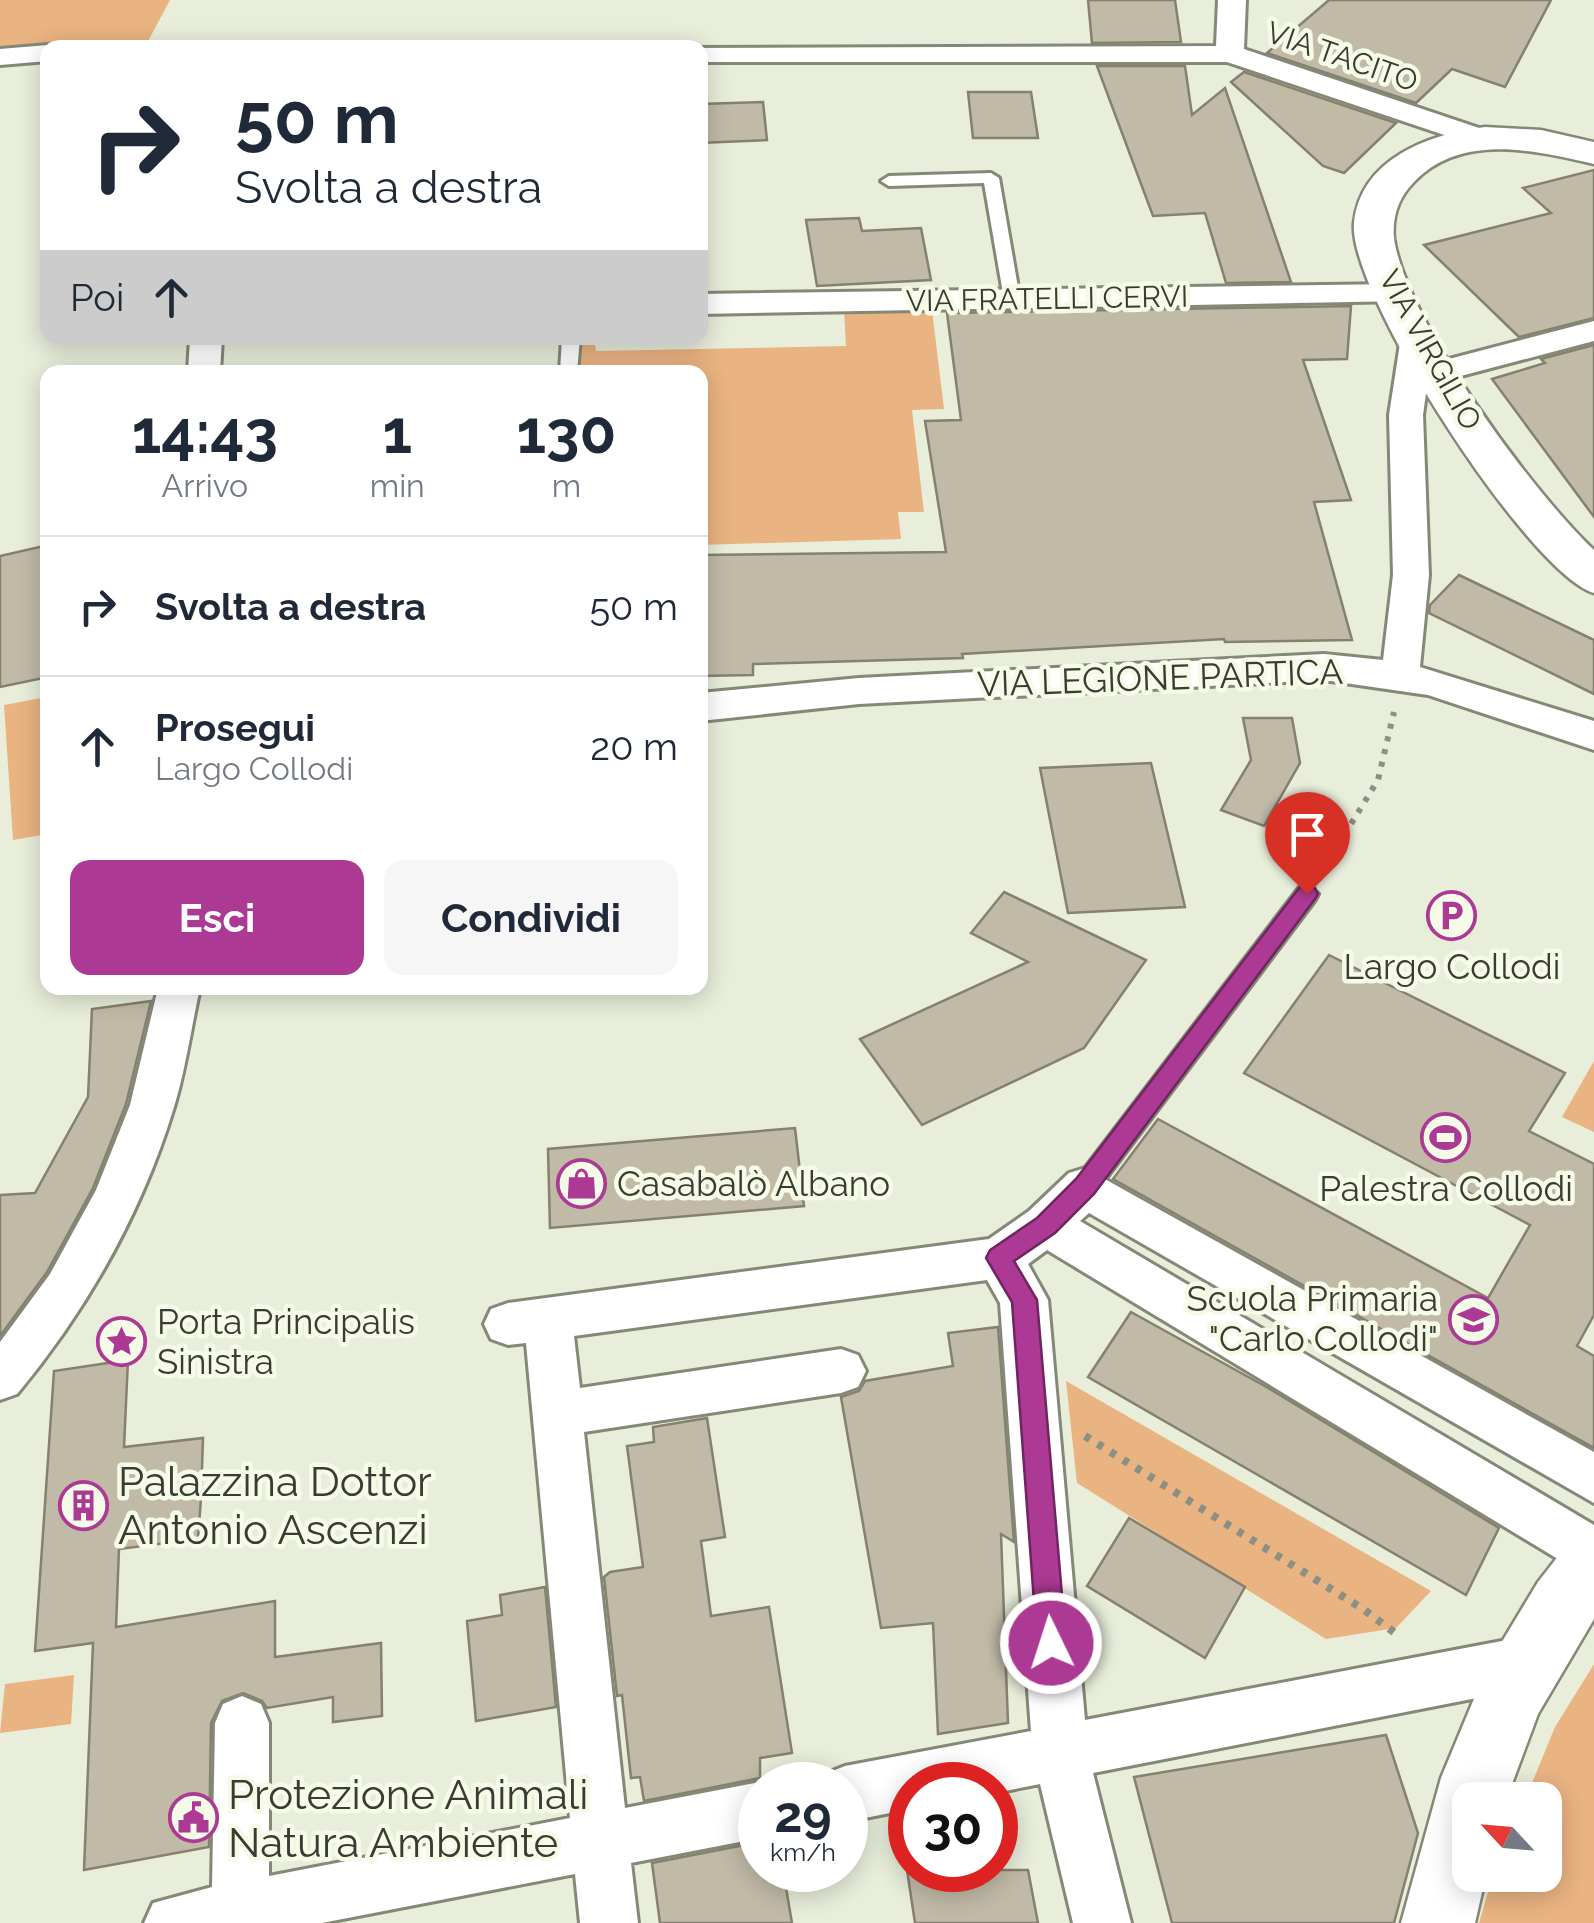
<!DOCTYPE html>
<html lang="it">
<head>
<meta charset="utf-8">
<style>
	:root { --surface:#fff; --page:#f6f6f7; --text:#1f2937; --muted:#747a83; --line:#e0e1e3; --accent:#ac3993 }
	body { margin:0; font-family:Raleway,sans-serif; background:var(--page); color:var(--text); height:100vh; display:flex; flex-direction:column; font-size:38px; white-space:nowrap }
	* { box-sizing:border-box; margin:0 }
	p { font-size:32px; color:var(--muted) }
	.icon { flex:none; width:55px; height:55px; fill:none; stroke:currentColor; stroke-width:2; stroke-linecap:round; stroke-linejoin:round }
	.map { position:relative; flex:1; overflow:hidden }
	.sheet { position:absolute; left:40px; top:365px; width:668px; height:630px; display:flex; flex-direction:column; background:var(--surface); border-radius:20px; box-shadow:0 5px 25px #0003 }
	.sheet>* { flex:none }
	.banner { position:absolute; left:40px; top:40px; width:668px; height:305px; border-radius:20px; box-shadow:0 5px 25px #0003; background:#fff; color:var(--text); overflow:hidden }
	.needle { width:65px; rotate:296deg }
	.buttons { position:absolute; left:1452px; top:1782px; display:grid; gap:20px }
	.buttons a { display:grid; place-items:center; width:110px; height:110px; border-radius:20px; background:var(--surface); box-shadow:0 5px 25px #0003; font-size:50px }
	.speed { position:absolute; left:738px; top:1762px; display:flex; gap:20px; font-size:50px; font-weight:700; text-align:center }
	.speed>* { display:grid; place-content:center; width:130px; height:130px; border-radius:50%; background:var(--surface); box-shadow:0 5px 25px #0003; line-height:1 }
	.speed small { font-size:25px; font-weight:400 }
	.speed .limit { border:15px solid #d22; background:#fff; color:#111 }
	.pin { position:absolute; display:grid; place-items:center; width:85px; height:85px; color:#fff; margin:-102px -42px; border-radius:50% 50% 50% 0; rotate:-45deg; box-shadow:0 0 10px #0007 }
	.pin .icon { rotate:45deg }
	.me { position:absolute; width:110px; margin:-55px; rotate:356deg; stroke-linejoin:round; filter:drop-shadow(0 0 8px #0008) }
	.turn { display:flex; align-items:center; gap:35px; height:210px; padding:0 30px; font-size:45px }
	.turn .icon { width:130px; height:130px; stroke-width:2.5 }
	.turn b { display:block; font-size:70px; line-height:85px }
	.then { display:flex; align-items:center; height:95px; padding:0 30px; background:#0003; gap:20px; font-size:38px }
	.eta { display:flex; justify-content:space-evenly; align-items:center; height:170px; text-align:center }
	.eta b { font-size:60px; font-weight:700; line-height:70px }
	.cta { display:flex; gap:20px; margin-top:auto; padding:20px 30px }
	.cta a { flex:1; height:115px; border-radius:20px; background:var(--accent); color:#fff; font-size:40px; font-weight:700; line-height:115px; text-align:center }
	.cta a+a { background:var(--page); color:var(--text) }
	ul { padding:0; list-style:none }
	li { display:flex; align-items:center; gap:30px; height:140px; padding:0 30px; border-top:2px solid var(--line) }
	li div { flex:1 }
	li b { display:block; font-size:38px }
	li em { font-style:normal }
	.map>svg:first-child { display:block }
	.green { fill:#eab382 }
	.building { fill:#c1baa7; stroke:#86806e; stroke-width:2.5 }
	.lines { fill:none; stroke-linecap:round; stroke-linejoin:round }
	.lane-casing { stroke:#848977; stroke-width:6 }
	.street-casing { stroke:#848977; stroke-width:6 }
	.secondary-casing { stroke:#848977; stroke-width:5 }
	.path-far1 { stroke:#8c9083; stroke-width:6; stroke-dasharray:5 8; stroke-linecap:butt }
	.path { stroke:#8c9083; stroke-width:8; stroke-dasharray:6 9; stroke-linecap:butt }
	.lane { fill:#fff; fill-rule:evenodd }
	.street { fill:#fff; fill-rule:evenodd }
	.secondary { fill:#fff; fill-rule:evenodd }
	.route { fill:#ac3993; stroke:#702560; stroke-width:2.5 }
	.labels { text-anchor:middle; stroke-width:9; stroke-linejoin:round; paint-order:stroke }
	.far-street-label { font-size:30px; fill:#3a3c34; stroke:#f5fbe7 }
	.street-label { font-size:35px; fill:#3a3c34; stroke:#f5fbe7 }
	.poi-label { font-size:35px; fill:#3a3c34; stroke:#f5fbe7 }
	.near-poi-label { font-size:42px; fill:#3a3c34; stroke:#f5fbe7; text-anchor:start }
</style>
</head>
<body>
<div class="map">
<svg width="1594" height="1923" viewBox="0 0 1594 1923">
	<rect width="100%" height="100%" fill="#e8eeda"/>
	<g class="green">
		<path d="M0,0h170l-24,45 -146,5z"/>
		<path d="M844,310h88l12,99 -32,1 12,102h-26l3,27 -201,6v-173h-125l1,-27 19,-1 1,7 250,-5z"/>
		<path d="M47,697v137l-34,6 -9,-135z"/>
		<path d="M1594,1061v71l-32,-15z"/>
		<path d="M1066,1381l365,210 -35,37 -70,11 -249,-156z"/>
		<path d="M1594,1664v259h-115l14,-48h52v-75h-20l30,-73z"/>
		<path d="M74,1675l-3,49 -71,9 5,-49z"/>
	</g>
	<g class="building">
		<path d="M1088,0h87l6,42 -89,1z"/>
		<path d="M1329,0h222l-46,87 -53,-18 -36,34 -149,-50z"/>
		<path d="M1097,66h88l7,49 33,-27 66,194 -65,1 -21,-70 -52,3z"/>
		<path d="M1244,72l152,51 -52,50 -21,-7 -92,-84z"/>
		<path d="M968,92h63l7,46h-65z"/>
		<path d="M763,102l4,38 -67,3v-39z"/>
		<path d="M1594,170v148l-75,19 -95,-92 127,-32 -28,-25z"/>
		<path d="M859,218l3,13 59,-3 10,52 -114,6 -11,-66z"/>
		<path d="M1351,306l-4,53 -44,1 48,140 -37,2 38,138 -127,2 -1,-3 -262,15 1,4 -210,6v11l-53,1v-121l246,-3 -21,-131 36,-1 -14,-107z"/>
		<path d="M1594,345v172l-102,-138 53,-16 -4,-4z"/>
		<path d="M48,545v132l-48,10v-131z"/>
		<path d="M1459,575l135,65v54l-165,-81 1,-8z"/>
		<path d="M1243,718h49l8,45 -36,63 -43,-16 30,-50z"/>
		<path d="M1151,763l34,144 -117,6 -28,-145z"/>
		<path d="M1004,892l142,68 -62,88 -162,77 -62,-86 168,-77 -57,-29z"/>
		<path d="M1329,955l236,118 -36,58 65,33v151l-17,31 17,10v92l-481,-269 45,-60 330,179 42,-73 -286,-152z"/>
		<path d="M151,1001l-25,103 -33,84 -46,84 -47,64v-141l35,-2 53,-96 4,-88z"/>
		<path d="M795,1128l9,78 -254,22 -2,-79z"/>
		<path d="M1131,1312l139,77 229,139 -33,67 -378,-218z"/>
		<path d="M998,1327l16,215 -13,-8 7,189 -70,11 -5,-111 -52,5 -40,-231 18,-6 6,-10 88,-15 -5,-33z"/>
		<path d="M128,1360l-4,87 79,-9 -2,60 -3,41 -79,10 -3,78 159,-26v56l106,-14 1,73 -49,6v-25l-66,11 -5,-7 -19,-8 -21,8 -11,22 -2,124 -125,23 9,-227 -58,8 19,-280z"/>
		<path d="M707,1418l18,119 -24,4 10,75 58,-9 23,146 -32,5v20l-116,23 -4,-24 -9,1 -9,-83 -5,1 -13,-119 6,-5 33,-5 -16,-121 27,-4 -1,-15z"/>
		<path d="M1129,1518l116,69 -40,71 -118,-72z"/>
		<path d="M545,1587l11,120 -80,14 -9,-100 35,-6 -2,-20z"/>
		<path d="M1386,1735l32,98 -24,90h-222l-38,-146z"/>
		<path d="M760,1842v28h23l9,53h-132l-8,-60z"/>
		<path d="M907,1870h121l10,53h-123z"/>
	</g>
	<g class="lines">
		<defs>
			<g id="lane">
				<path d="M991,173l8,5 21,121 -8,5 -8,-5 -20,-116 -95,3 -8,-5 8,-5z"/>
				<path d="M562,338h18l-3,34h-17z"/>
				<path d="M1307,886l11,8 -3,6 -221,294 -9,3 -9,-3 -3,-7 3,-7 223,-292z"/>
			</g>
			<g id="street">
				<path d="M1218,0h28l-2,49 247,83 5,6 -5,6h-20l-244,-82h-527v-14h-8l524,-2z"/>
				<path d="M48,45l10,3h-10v13l-48,4v-16z"/>
				<path d="M1394,284l11,3 5,7 -5,7 -705,13v-20z"/>
				<path d="M1594,321v20l-156,41 -10,-3 -5,36 6,160 -9,92 174,54v29l-166,-55 -104,-15 -465,24 -159,17v-28l159,-15 465,-24 59,6 10,-85 -4,-160 12,-78 5,-7h22l5,7 -3,27z"/>
				<path d="M190,338h32l-2,34h-32z"/>
				<path d="M158,988h42c-9,40 -14,80 -26,119 -32,105 -87,203 -157,287l-17,6v-58l50,-68 46,-84 34,-85z"/>
				<path d="M1085,1168l509,284v51l-505,-290 -9,8 514,304v53l-18,-8 -529,-320 -19,14 20,36 37,420 438,-83 19,7 8,19 -8,19 -19,7 -430,84 38,150h-58l-33,-139 -45,9v-8h-85v24l-65,13v-37h-24l4,-11 20,-8 186,-35 -31,-428 -13,-23 -413,56 6,52 261,-39 17,6 8,16 -8,16 -17,6 -257,39 41,376 135,-26 7,3h-7v53l-129,25 7,60h-58l-5,-49 -253,49h-178l9,-20 59,-16 3,-164 8,-19 19,-8 19,8 8,19v153l301,-58 -44,-475 -18,2 -17,-6 -7,-15 7,-15 17,-6 481,-64 40,-28 40,-38z"/>
			</g>
			<g id="secondary">
				<path d="M1485,127l56,3 53,12v22c-59,-14 -133,-31 -180,18 -15,15 -22,34 -20,56 11,81 139,255 200,312v43c-64,-18 -247,-301 -240,-370 7,-65 76,-89 131,-96z"/>
				<path d="M1594,1532v87l-56,95 -32,86h-36v75h16l-11,48h-74l40,-145 47,-113 50,-83 32,-41z"/>
			</g>
		</defs>
		<use href="#lane" class="lane-casing"/>
		<use href="#street" class="street-casing"/>
		<use href="#secondary" class="secondary-casing"/>
		<path class="path-far1" d="M1324,868l54,-88 16,-68"/>
		<path class="path" d="M1085,1436l278,173 36,27"/>
		<use href="#lane" class="lane"/>
		<use href="#street" class="street"/>
		<use href="#secondary" class="secondary"/>
	</g>
	<path class="route" d="M1307,885l8,3 3,6 -3,5 -221,295 -39,39 -41,28 23,39 29,343 -5,10 -10,4 -10,-4 -4,-10 -25,-341 -26,-44 4,-8 47,-32 39,-39 223,-291z"/>
	<defs>
		<symbol id="parking-ring" viewBox="-11 -11 22 22"><circle r="9.5" fill="#f5fbe7" stroke="#ac3993" stroke-width="1.5"/><path d="M-3.5-5.5H1a3.5 3.5 0 0 1 0 7H-1V5.5H-3.5ZM-1-3.4V-.6H.8a1.4 1.4 0 0 0 0-2.8Z" fill="#ac3993"/></symbol>
		<symbol id="stadium-ring" viewBox="-11 -11 22 22"><circle r="9.5" fill="#f5fbe7" stroke="#ac3993" stroke-width="1.5"/><path d="M0-5a6.5 5 0 1 0 0 10a6.5 5 0 1 0 0-10ZM-3.5-1.8h7v3.6h-7Z" fill="#ac3993"/></symbol>
		<symbol id="shop-ring" viewBox="-11 -11 22 22"><circle r="9.5" fill="#f5fbe7" stroke="#ac3993" stroke-width="1.5"/><path d="M-5-2.5h2.3a2.7 3.5 0 0 1 5.4 0H5L5.5 6h-11ZM-1.5-2.5h3a1.5 2.3 0 0 0-3 0Z" fill="#ac3993"/></symbol>
		<symbol id="school-ring" viewBox="-11 -11 22 22"><circle r="9.5" fill="#f5fbe7" stroke="#ac3993" stroke-width="1.5"/><path d="M0-5L7-2L0 1L-7-2ZM-4 1L0 2.5L4 1V4Q0 6-4 4Z" fill="#ac3993"/></symbol>
		<symbol id="sight-ring" viewBox="-11 -11 22 22"><circle r="9.5" fill="#f5fbe7" stroke="#ac3993" stroke-width="1.5"/><path d="M0-6L1.8-2.2L6-1.7L2.9 1.2L3.7 5.4L0 3.3L-3.7 5.4L-2.9 1.2L-6-1.7L-1.8-2.2Z" fill="#ac3993"/></symbol>
		<symbol id="building-ring" viewBox="-11 -11 22 22"><circle r="9.5" fill="#f5fbe7" stroke="#ac3993" stroke-width="1.5"/><path d="M-4-6H4V6H1V3H-1V6H-4ZM-2.5-4.3h1.7v1.8h-1.7ZM.8-4.3h1.7v1.8H.8ZM-2.5-1h1.7V.8h-1.7ZM.8-1h1.7V.8H.8Z" fill="#ac3993"/></symbol>
		<symbol id="civic-ring" viewBox="-11 -11 22 22"><circle r="9.5" fill="#f5fbe7" stroke="#ac3993" stroke-width="1.5"/><path d="M-.6-6.5H3V-4.5H.6V-3L4-1V1h2V6H-6V1h2V-1L-.6-3ZM-1.2 2.5V6h2.4V2.5Z" fill="#ac3993"/></symbol>
	</defs>
	<g fill-rule="evenodd">
		<use href="#parking-ring" x="1424" y="888" width="55" height="55"/>
		<use href="#stadium-ring" x="1418" y="1110" width="55" height="55"/>
		<use href="#shop-ring" x="554" y="1156" width="55" height="55"/>
		<use href="#school-ring" x="1446" y="1292" width="55" height="55"/>
		<use href="#sight-ring" x="94" y="1314" width="55" height="55"/>
		<use href="#building-ring" x="56" y="1478" width="55" height="55"/>
		<use href="#civic-ring" x="166" y="1790" width="55" height="55"/>
	</g>
	<g class="labels">
		<g class="far-street-label">
			<text transform="translate(1342 57) rotate(19)" y="10">VIA TACITO</text>
			<text transform="translate(1047 299) rotate(-1)" y="10">VIA FRATELLI CERVI</text>
			<text transform="translate(1430 350) rotate(61)" y="10">VIA VIRGILIO</text>
		</g>
		<g class="street-label">
			<text transform="translate(1160 678) rotate(-2)" y="12">VIA LEGIONE PARTICA</text>
		</g>
		<g class="poi-label">
			<text x="1452" y="979">Largo Collodi</text>
			<text x="617" y="1196" text-anchor="start">Casabalò Albano</text>
			<text x="1446" y="1201">Palestra Collodi</text>
			<text x="1438" y="1311" text-anchor="end">Scuola Primaria<tspan x="1438" dy="40">"Carlo Collodi"</tspan></text>
			<text x="157" y="1334" text-anchor="start">Porta Principalis<tspan x="157" dy="40">Sinistra</tspan></text>
		</g>
		<g class="near-poi-label">
			<text x="118" y="1496">Palazzina Dottor<tspan x="118" dy="48">Antonio Ascenzi</tspan></text>
			<text x="228" y="1809">Protezione Animali<tspan x="228" dy="48">Natura Ambiente</tspan></text>
		</g>
	</g>
</svg>
<div class="buttons">
<a><svg class="needle" viewBox="-14 -14 28 28"><path d="M0-13l5 13h-10z" fill="#e53935"/><path d="M0 13l5-13h-10z" fill="#747a83"/></svg></a>
</div>
<div class="speed"><div>29<small>km/h</small></div><div class="limit">30</div></div>
<div class="pin" style="left:1307px;top:894px;background:#d93025"><svg class="icon" aria-label="arrive" viewBox="0 0 24 24"><path d="M6 21V4h12l-3 4 3 4H6"/></svg></div>
<svg class="me" style="left:1051px;top:1643px" viewBox="-20 -20 40 40"><circle r="17" fill="#ac3993" stroke="#fff" stroke-width="3"/><path d="M0-11L8 9 0 5-8 9z" fill="#fff"/></svg>
<div class="banner">
<div class="turn"><svg class="icon" aria-label="right" viewBox="0 0 24 24"><path d="M7 20v-9h11M14 6l5 5-5 5"/></svg><div><b>50 m</b>Svolta a destra</div></div>
<div class="then">Poi<svg class="icon" aria-label="ahead" viewBox="0 0 24 24"><path d="M12 20V5M6 11l6-6 6 6"/></svg></div>
</div>
<section class="sheet">
<div class="eta">
<div><b>14:43</b><p>Arrivo</p></div>
<div><b>1</b><p>min</p></div>
<div><b>130</b><p>m</p></div>
</div>
<ul>
<li><svg class="icon" aria-label="right" viewBox="0 0 24 24"><path d="M7 20v-9h11M14 6l5 5-5 5"/></svg><div><b>Svolta a destra</b></div><em>50 m</em></li>
<li><svg class="icon" aria-label="ahead" viewBox="0 0 24 24"><path d="M12 20V5M6 11l6-6 6 6"/></svg><div><b>Prosegui</b><p>Largo Collodi</p></div><em>20 m</em></li>
</ul>
<div class="cta"><a>Esci</a><a>Condividi</a></div>
</section>
</div>
</body>
</html>
